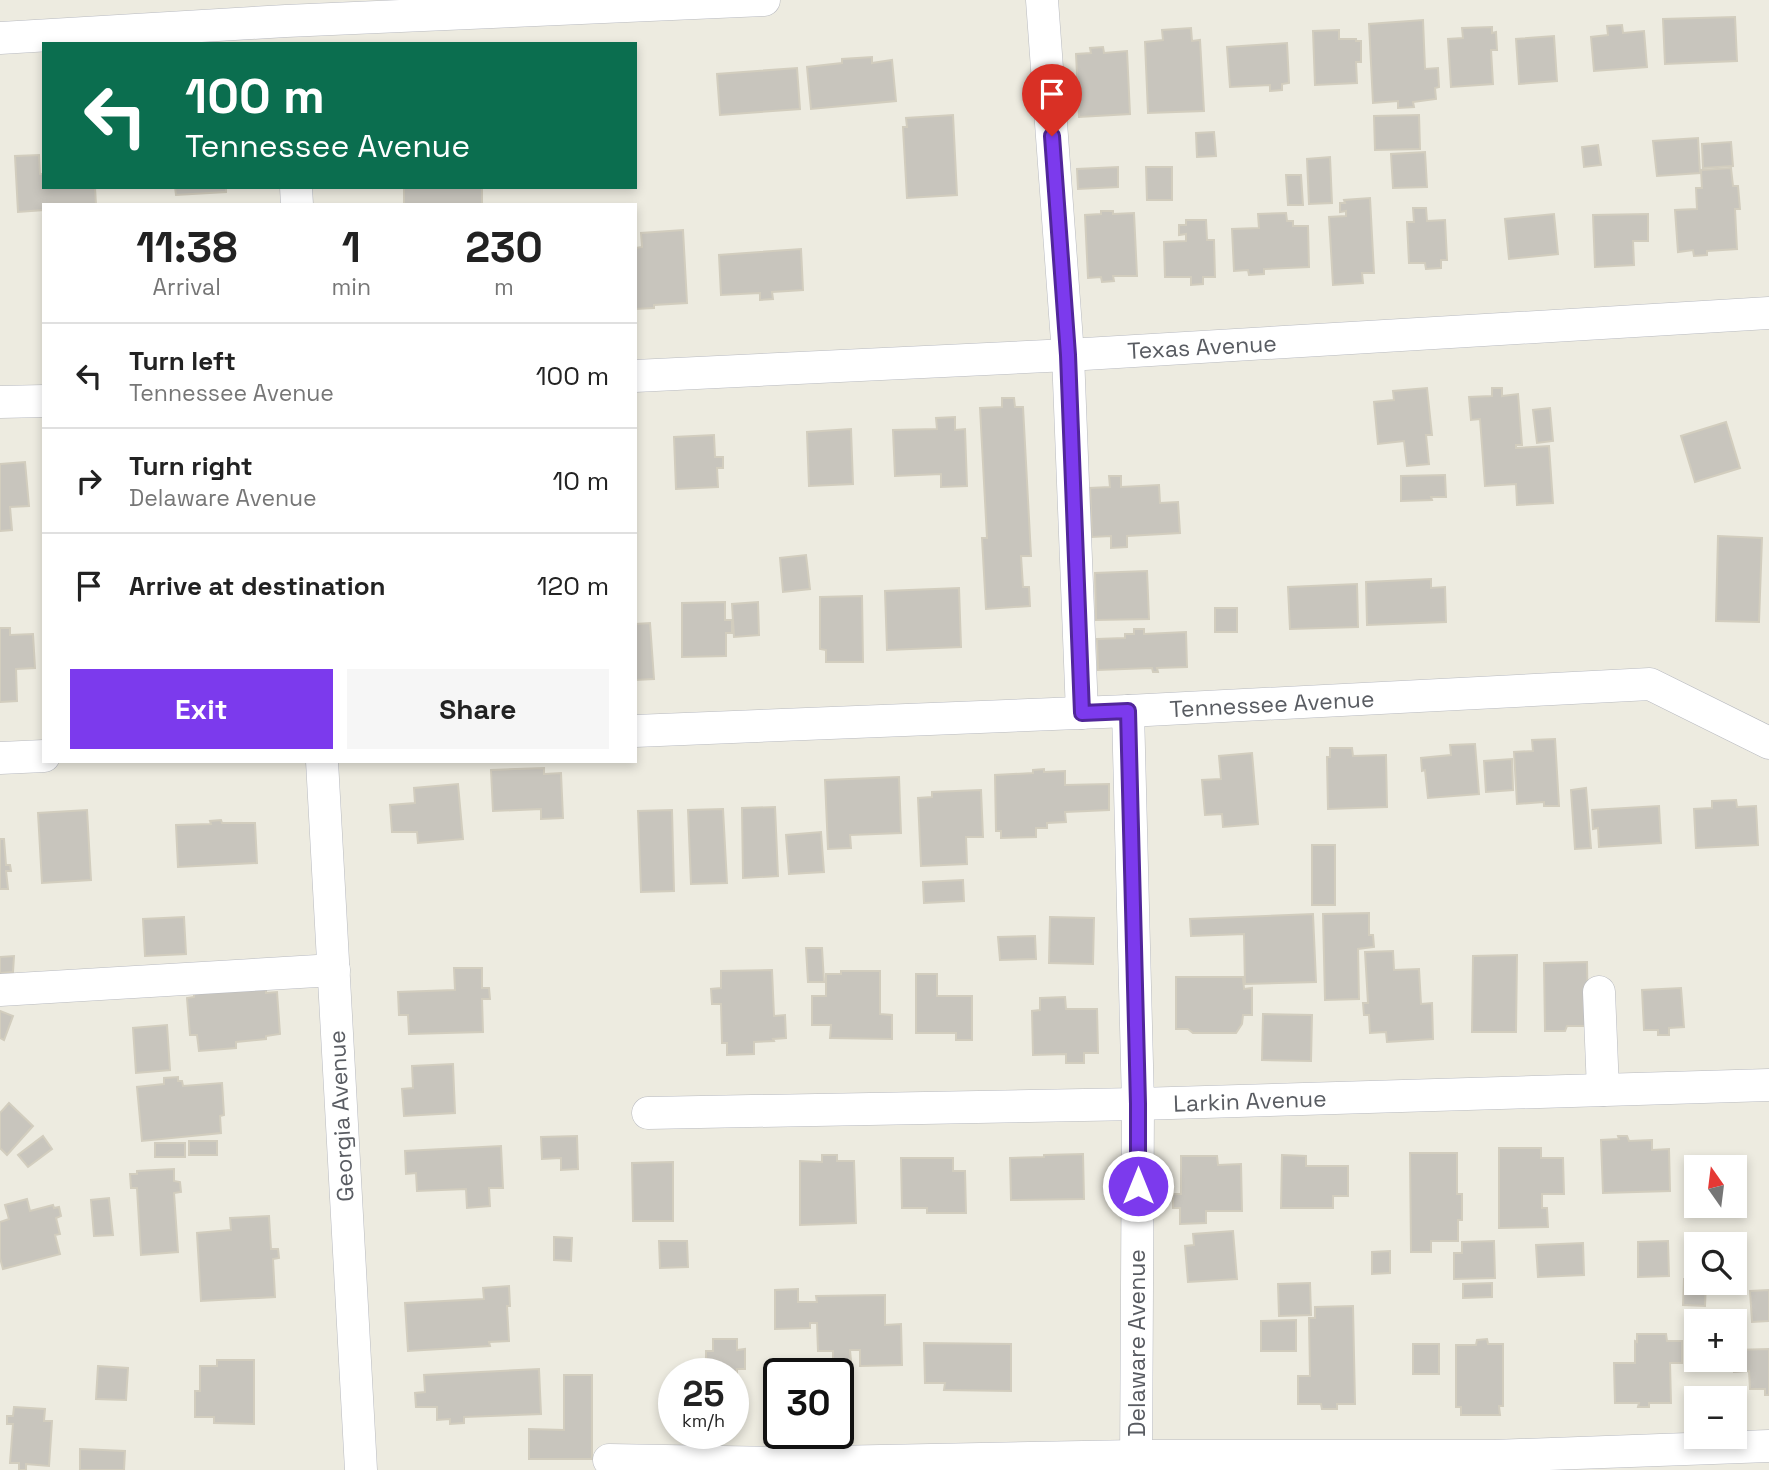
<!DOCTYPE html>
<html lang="en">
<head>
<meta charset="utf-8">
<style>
	:root { --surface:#fff; --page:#f6f6f6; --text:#222; --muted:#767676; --line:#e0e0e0; --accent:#7c3aed }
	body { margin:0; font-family:"Space Grotesk",sans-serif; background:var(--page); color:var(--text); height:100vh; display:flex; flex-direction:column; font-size:26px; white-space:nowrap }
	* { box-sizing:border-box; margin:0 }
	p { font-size:23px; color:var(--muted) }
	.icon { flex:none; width:38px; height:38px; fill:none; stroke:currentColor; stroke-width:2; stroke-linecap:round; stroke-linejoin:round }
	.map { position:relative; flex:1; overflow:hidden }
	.details { position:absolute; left:42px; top:203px; width:595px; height:560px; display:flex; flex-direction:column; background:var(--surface); border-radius:0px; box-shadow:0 4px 10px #0003 }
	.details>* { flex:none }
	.top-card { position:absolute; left:42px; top:42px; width:595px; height:147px; border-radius:0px; box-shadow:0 4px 10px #0003; background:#0b6e4f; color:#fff; overflow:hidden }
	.needle { width:46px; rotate:346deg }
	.tools { position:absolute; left:1684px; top:1155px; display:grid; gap:14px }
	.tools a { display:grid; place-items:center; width:63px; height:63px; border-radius:0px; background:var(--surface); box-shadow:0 4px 10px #0003; font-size:35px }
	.speed { position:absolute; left:658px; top:1358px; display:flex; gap:14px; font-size:35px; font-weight:700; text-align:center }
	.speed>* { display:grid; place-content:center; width:91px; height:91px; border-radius:50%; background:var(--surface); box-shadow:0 4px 10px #0003; line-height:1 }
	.speed small { font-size:18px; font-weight:400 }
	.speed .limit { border:4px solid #111; border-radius:10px; background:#fff; color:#111 }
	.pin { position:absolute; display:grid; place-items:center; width:60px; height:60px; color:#fff; margin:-72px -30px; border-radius:50% 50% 50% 0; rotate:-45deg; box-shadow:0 0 7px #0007 }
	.pin .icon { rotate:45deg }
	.me { position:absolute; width:77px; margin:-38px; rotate:0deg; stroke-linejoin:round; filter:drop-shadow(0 0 5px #0008) }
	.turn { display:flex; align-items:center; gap:24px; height:147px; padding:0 28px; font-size:32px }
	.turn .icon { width:91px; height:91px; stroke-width:2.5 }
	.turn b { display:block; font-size:49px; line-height:60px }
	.eta { display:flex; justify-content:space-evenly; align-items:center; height:119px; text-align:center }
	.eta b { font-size:42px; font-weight:600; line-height:49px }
	.primary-button { display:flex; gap:14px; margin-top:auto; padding:14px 28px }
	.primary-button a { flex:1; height:80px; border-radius:0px; background:var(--accent); color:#fff; font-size:28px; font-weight:600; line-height:80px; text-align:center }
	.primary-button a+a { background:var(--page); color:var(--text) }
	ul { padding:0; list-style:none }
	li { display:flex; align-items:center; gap:21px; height:105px; padding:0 28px; border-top:2px solid var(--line) }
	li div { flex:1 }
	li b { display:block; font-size:26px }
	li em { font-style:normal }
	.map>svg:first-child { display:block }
	.building { fill:#c8c5bd; stroke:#d2cdbe; stroke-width:2 }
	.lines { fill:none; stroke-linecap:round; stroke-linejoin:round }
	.minor-casing { stroke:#b8bac0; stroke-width:33 }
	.minor { stroke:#fff; stroke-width:32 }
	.route-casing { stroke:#51269a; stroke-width:18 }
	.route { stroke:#7c3aed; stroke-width:12 }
	.labels { text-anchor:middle; stroke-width:6; stroke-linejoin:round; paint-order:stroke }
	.street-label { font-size:23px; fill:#595c62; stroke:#fff }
</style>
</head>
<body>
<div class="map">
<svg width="1769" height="1470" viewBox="0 0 1769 1470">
	<rect width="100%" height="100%" fill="#edebe0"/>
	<g class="building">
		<path d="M1735,17l2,44 -72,3 -2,-45z"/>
		<path d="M1423,20l2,49 13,-1 1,19 -4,1 1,11 -23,3 1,5 -16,1v-7l-25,2 -4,-79z"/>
		<path d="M1622,25l1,8 21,-2 3,36 -53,4 -3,-34 17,-2 -1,-9z"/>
		<path d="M1492,27v6l4,-1 1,18h-6l2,34 -42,3 -3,-48 15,-1 -1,-10z"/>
		<path d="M1191,28l1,13 8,-1 4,71 -56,2 -3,-71 18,-2 -1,-10z"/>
		<path d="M1339,30v9h17v2h5v21h-5l1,21 -42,2 -2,-54z"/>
		<path d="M1554,36l3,45 -38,3 -3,-45z"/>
		<path d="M1287,43l2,40 -7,1v6l-12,1v-6l-40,2 -3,-40z"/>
		<path d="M1103,47l1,6 23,-2 3,63 -51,3 -3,-63 15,-1 -1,-5z"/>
		<path d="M872,57v6l20,-3 4,41 -85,8 -4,-42 35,-4v-4z"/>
		<path d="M797,68l3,41 -80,6 -3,-41z"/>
		<path d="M953,115l4,80 -50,3 -4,-71h4l-1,-9z"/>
		<path d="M1419,115l1,34 -45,1 -1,-34z"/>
		<path d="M1214,132l2,24 -19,1 -1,-24z"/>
		<path d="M1698,138l2,35 -43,3 -4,-35z"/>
		<path d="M1731,142l2,24 -30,2 -1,-24z"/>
		<path d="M1598,145l3,20 -17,2 -2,-20z"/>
		<path d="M1425,152l2,35 -34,1 -2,-34z"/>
		<path d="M39,155l1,19h4v13h51l1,18h-52v5l-26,2 -3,-56z"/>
		<path d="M1330,157l2,46 -23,1 -2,-45z"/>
		<path d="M1118,167v20l-40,2 -1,-20z"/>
		<path d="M1146,167h26v33h-25z"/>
		<path d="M1731,168l2,18h5l2,23h-5l2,40 -30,2v4l-13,1 -1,-6 -15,2 -3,-42 22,-1 -1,-21h6l-1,-18z"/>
		<path d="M1286,175h15l2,30h-15z"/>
		<path d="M175,187h51v5l-50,3z"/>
		<rect x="404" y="187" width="78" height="18"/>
		<path d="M1370,198l4,75h-12l1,10 -30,2 -4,-68 17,-1v-5l-6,1v-9h5l-1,-3z"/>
		<path d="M1413,208h13l1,13 18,-1 2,40h-6v8l-15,1 -1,-6h-16l-2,-41h7z"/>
		<path d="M1101,211h12v3l21,-1 3,63h-24l1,5 -12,1 -1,-5 -13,1 -3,-63 16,-1z"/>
		<path d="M1286,213l1,8h6v5h15l1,41 -45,2v5l-15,1 -1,-5 -14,1 -2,-42 27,-1 -1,-14z"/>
		<path d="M1554,214l4,40 -49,5 -4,-40z"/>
		<path d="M1648,214v27h-15l1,24 -39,2 -2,-52z"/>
		<path d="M1186,220h20l1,20h7l1,37h-12v7l-12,1v-8h-26l-1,-35 22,-1v-7l-7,1v-10h7z"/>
		<path d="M683,230l4,73 -33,2v3l-19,1v-61l7,-1 -1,-14z"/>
		<path d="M801,249l2,41 -31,2 1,7 -13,1v-7l-39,2 -2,-40z"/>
		<path d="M1427,388l5,47h-6l3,29 -22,2 -3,-25 -26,3 -4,-42 20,-2 -1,-9z"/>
		<path d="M1492,388h10v8l16,-2 4,51h-6v3l33,-2 4,57 -36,2 -1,-21 -31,2 -5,-67 -9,1 -2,-23 23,-1z"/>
		<path d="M1002,398h12l1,9h8l8,149h-10l2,31h6l1,19 -44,3 -4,-71h5l-7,-130 22,-1z"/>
		<path d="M1550,408l3,33 -16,2 -4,-33z"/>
		<path d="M955,417v13l10,-1 2,57 -26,1v-13l-46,2 -2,-46 44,-1 -1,-11z"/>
		<path d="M1726,422l14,46 -45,14 -14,-46z"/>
		<path d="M851,429l2,55 -44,2 -2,-54z"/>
		<path d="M714,435l1,22h8v11h-6l1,19 -42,2 -2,-52z"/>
		<path d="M25,462l4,44 -19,1 2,23 -12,1v-67z"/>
		<path d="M1445,475l1,22h-15l1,3 -31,1v-25z"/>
		<path d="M1109,476h12v11l38,-2 1,18 18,-1 2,31 -53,3v11l-16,1v-12l-19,1 -2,-49 20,-1z"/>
		<path d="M1718,536l44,2 -3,84 -43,-1z"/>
		<path d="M806,555l4,34 -27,3 -3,-34z"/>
		<path d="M1147,571l2,48 -53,1 -1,-47z"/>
		<path d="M1431,579v9l14,-1 1,35 -79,3 -1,-43z"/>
		<path d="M1357,584l1,43 -68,2 -2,-42z"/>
		<path d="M959,588l2,59 -74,3 -2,-59z"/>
		<path d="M862,596l1,66h-37v-12l-6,-1v-52z"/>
		<path d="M725,602v18h7v13h-6v23l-44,1v-54z"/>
		<path d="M758,602l1,33 -25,2 -2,-33z"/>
		<rect x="1215" y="608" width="22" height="24"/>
		<path d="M650,623l4,56 -19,1v-56z"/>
		<path d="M0,628h10v7l23,-1 2,34 -19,1 1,32 -17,1z"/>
		<path d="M1134,629h10v5l42,-2 1,35 -30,1 1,4h-5l-1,-4 -54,2 -1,-31 28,-1v-4h9z"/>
		<path d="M1555,739l4,67h-15v-4l-27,2 -3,-52 19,-1 -1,-11z"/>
		<path d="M1475,744l4,50 -51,4 -3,-28 -3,1 -1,-13 30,-3 -1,-10z"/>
		<path d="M1330,748h22l1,8 33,-1 1,52 -59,2 -1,-52h3z"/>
		<path d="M1252,753l6,71 -35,3 -1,-13 -17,1 -3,-35 19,-1 -2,-23z"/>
		<path d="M1512,759l1,31 -27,2 -2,-31z"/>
		<path d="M544,768v6l17,-1 2,45 -22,1v-10l-48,2 -2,-41z"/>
		<path d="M1044,769v3l21,-1v14l44,-1v26l-44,2 1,10 -19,1v5h-11v9l-35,1v-7h-5l-1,-56 38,-2v-3z"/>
		<path d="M899,777l2,56 -51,2 1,13 -23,1 -3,-69z"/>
		<path d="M458,784l5,55 -45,4 -1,-11h-25l-2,-27 25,-2 -1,-15z"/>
		<path d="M1586,788l5,60 -16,1 -4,-59z"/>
		<path d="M981,790l2,47h-17l1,27 -46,2 -3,-68 14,-1v-5z"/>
		<path d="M1736,800l1,7 19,-1 2,39 -62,3 -2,-39 18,-1v-7z"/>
		<path d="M1659,806l2,37 -62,4 -1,-19 -5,1 -1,-19z"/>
		<path d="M775,807l3,69 -35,2 -1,-70z"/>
		<path d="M723,809l4,74 -36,1 -3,-74z"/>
		<path d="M87,810l4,70 -49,3 -4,-70z"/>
		<path d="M672,810l2,81 -33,1 -3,-81z"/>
		<path d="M221,820l1,3h33l2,40 -79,4 -2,-42 35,-1 -1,-3z"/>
		<path d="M821,832l3,40 -35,2 -3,-39z"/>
		<path d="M0,839h4l2,26h4l1,6h-5l2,18h-8z"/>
		<rect x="1312" y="845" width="23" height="60"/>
		<path d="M963,880l1,21 -40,2 -1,-21z"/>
		<path d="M1369,913v22h4l1,12 -16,2 1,50 -34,1 -2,-86z"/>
		<path d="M1313,914l3,68 -71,2 -1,-50 -53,2 -1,-17z"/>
		<path d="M184,917l2,37 -41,2 -2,-37z"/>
		<path d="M1050,917l44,1 -1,46 -44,-1z"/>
		<path d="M1035,936l1,23 -36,1 -2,-23z"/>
		<path d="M806,948h16l2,34h-16z"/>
		<path d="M1393,951l1,19 25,-1 2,35 11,-1 1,36 -46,3 -1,-10 -16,1 -1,-18h-5l-1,-12h5l-3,-51z"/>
		<path d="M1517,955l-1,77h-44l1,-76z"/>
		<path d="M14,956l-1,16 -13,1v-16z"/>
		<path d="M1587,962l1,64h-21l-2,5h-20l-1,-68z"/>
		<path d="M454,968h28v20h7l1,11h-8l1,33 -74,2 -1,-19h-9l-1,-23 57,-2z"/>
		<path d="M772,970l2,46 11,-1 1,23 -13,1 1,2 -20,1v12l-27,1v-12h-5l-1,-39h-9l-1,-15 10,-1v-17z"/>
		<path d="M841,971h39v43l12,1v24l-62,-1 1,-13h-19v-29h14v-22h15z"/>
		<path d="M916,974h21v22h35v44h-16v-7h-40z"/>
		<path d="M1176,977h67l1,12 8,-1v27h-9l-1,9 -6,9h-43l-5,-4h-12z"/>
		<path d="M266,988v5l11,-1 3,42 -14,2v3l-30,3v6l-37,3 -2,-16h-7l-3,-37 7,-1v-4z"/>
		<path d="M1681,988l3,39 -15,1v7h-11v-5h-14l-2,-40z"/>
		<path d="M1065,997l1,12h31l1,44h-14v10h-18v-9l-33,1 -1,-44 8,-1v-12z"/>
		<path d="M0,1011l13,5 -9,24 -4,-2z"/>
		<path d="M1263,1014l49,1 -1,46 -49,-1z"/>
		<path d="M167,1025l3,45 -34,3 -3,-45z"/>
		<path d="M453,1064l2,49 -51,3 -2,-27 11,-1 -1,-22z"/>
		<path d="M178,1077v4h4l1,5 39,-3 2,32 -4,1 1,17 -79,8 -5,-54 27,-3v-6z"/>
		<path d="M9,1103l24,23 -26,29 -7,-7v-35z"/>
		<path d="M43,1136l9,13 -24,18 -10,-12z"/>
		<path d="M577,1136l1,33 -17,1v-12l-19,1 -1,-22z"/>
		<path d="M1618,1136h9l2,5 23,-1v10l17,-1 1,42 -67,2 -2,-53 18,-1z"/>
		<rect x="189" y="1141" width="28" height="14"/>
		<rect x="155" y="1143" width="30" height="14"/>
		<path d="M501,1146l2,42h-14l1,18 -23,2 -1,-19 -49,2 -1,-18 -10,1 -1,-23z"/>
		<path d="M1499,1148h42v10h22l1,36h-22v14h5l1,19 -49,1z"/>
		<path d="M1410,1153h47v41h5v26h-4v21h-27v11h-20z"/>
		<path d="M1083,1154l1,45 -73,1 -1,-42 34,-1v-2z"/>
		<path d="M822,1155h15v6h17l2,62 -56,2v-64l22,1z"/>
		<path d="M1282,1155l24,1v10h42v30h-15v12h-52z"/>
		<path d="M1181,1156h36l1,9 23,-1 1,47h-36v12l-26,1v-16h-7v-14h8z"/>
		<path d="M901,1158h52v13h12l1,42h-39v-5h-25z"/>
		<path d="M673,1162v59h-40l-1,-58z"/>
		<path d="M174,1169v12l6,1 1,10 -7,1 4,59 -37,3 -4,-67h-6l-1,-14h7v-3z"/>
		<path d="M109,1198l4,37 -19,1 -3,-36z"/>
		<path d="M27,1199l3,12 23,-6 1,3 5,-1 2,9 -5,2 4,16 -5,1 5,19 -57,15 -3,-11v-36l9,-3 -4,-14z"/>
		<path d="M269,1216l2,33h7l1,9 -6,1 2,38 -74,4 -4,-68 34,-3 -1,-12z"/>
		<path d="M1233,1231l4,48 -49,3 -3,-36 9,-1 -1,-11z"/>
		<path d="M554,1237l18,1 -1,23 -17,-1z"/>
		<path d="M659,1241h28l1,26 -28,1z"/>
		<path d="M1494,1241l1,37 -41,1v-26h8v-11z"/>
		<path d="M1668,1241l1,35 -31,1v-35z"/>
		<path d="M1583,1243l1,32 -46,2 -2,-32z"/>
		<path d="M1390,1251v22l-18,1v-22z"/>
		<path d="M1684,1279l12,1v3h10l-1,23 -22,-1z"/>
		<path d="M1310,1283l1,32 -32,1 -1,-32z"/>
		<path d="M1492,1283v14l-29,1v-14z"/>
		<path d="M509,1286l1,20h-3l2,35 -20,1 1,4 -82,5 -3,-48 79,-4 -1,-11z"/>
		<path d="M798,1289v13h19l-1,-6 69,-1v30l16,-1 1,41 -42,1v-16h-10l1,11 -18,1v-11h-15l-1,-28h-7v5l-35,1v-39z"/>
		<path d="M1769,1290v31l-17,1 -2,-31z"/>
		<path d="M1353,1306l2,98h-18v5h-15l-1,-5h-23v-28h12l-1,-58h6v-11z"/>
		<path d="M1296,1320v31h-35v-30z"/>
		<path d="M1637,1334h29l1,7h15v22h-12l1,40h-22v4h-11l1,-4h-24l-1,-40h21v-22l2,1z"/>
		<path d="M713,1339h24v11l8,-1v20h-8v36h-3v8l-1,-39h-27v-23h7z"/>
		<path d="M1487,1339l1,5h15v62h-4l1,9h-39v-8h-5v-62h20l1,-5z"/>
		<path d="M924,1343l87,1v47l-67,-1 1,-7h-20z"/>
		<rect x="1413" y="1344" width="26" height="30"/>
		<path d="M1769,1349v46h-4v-6h-15l-1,-18 -15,1v-22z"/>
		<path d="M217,1360h37v64l-40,-1v-6h-19v-26h5v-25h17z"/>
		<path d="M98,1366l30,2 -2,32 -30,-1z"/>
		<path d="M539,1369l2,45 -77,3v6l-14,1v-5l-13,1v-13h-21l-1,-14 10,-1 -1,-17z"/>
		<path d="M564,1375h28v84h-63v-30l35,1z"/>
		<path d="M14,1407l31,2 -1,12h8l-3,45 -23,-2v6h-7v-7h-9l3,-39h-6v-8h6z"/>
		<path d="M80,1449l45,2 -1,19h-44z"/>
	</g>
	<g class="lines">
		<defs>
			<g id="minor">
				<path d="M1042,0l26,355 14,358"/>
				<path d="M0,38l286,-17 478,-21"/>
				<path d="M296,187l1,18"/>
				<path d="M635,376l433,-21 701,-42"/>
				<path d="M0,402l44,-1"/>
				<path d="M1128,711l10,393 -2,366"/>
				<path d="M635,731l493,-20 522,-27 119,59"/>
				<path d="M0,758l44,-2"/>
				<path d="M322,761l39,709"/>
				<path d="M0,990l334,-20"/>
				<path d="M1599,992l4,98"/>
				<path d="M648,1113l490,-9 631,-19"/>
				<path d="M609,1460l171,3 356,-7h358l275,-10"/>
			</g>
		</defs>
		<use href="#minor" class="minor-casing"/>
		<use href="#minor" class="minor"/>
	</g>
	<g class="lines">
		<defs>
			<path id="route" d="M1052,136l16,219 14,358 46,-2 10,393v82"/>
		</defs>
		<use href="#route" class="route-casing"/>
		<use href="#route" class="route"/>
	</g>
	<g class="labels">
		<g class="street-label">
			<text transform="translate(1202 347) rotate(-3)" y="8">Texas Avenue</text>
			<text transform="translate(1272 704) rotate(-3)" y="8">Tennessee Avenue</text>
			<text transform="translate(1250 1101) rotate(-2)" y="8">Larkin Avenue</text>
			<text transform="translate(341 1116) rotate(-93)" y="8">Georgia Avenue</text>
			<text transform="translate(1137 1343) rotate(-90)" y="8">Delaware Avenue</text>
		</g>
	</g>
</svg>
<div class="tools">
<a><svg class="needle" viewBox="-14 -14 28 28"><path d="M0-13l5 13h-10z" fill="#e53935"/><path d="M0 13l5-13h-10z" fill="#767676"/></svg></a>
<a><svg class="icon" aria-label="search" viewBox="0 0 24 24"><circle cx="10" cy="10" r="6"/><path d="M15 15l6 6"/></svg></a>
<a>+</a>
<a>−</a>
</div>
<div class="speed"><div>25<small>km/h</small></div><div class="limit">30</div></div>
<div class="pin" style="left:1052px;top:136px;background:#d93025"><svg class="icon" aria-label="arrive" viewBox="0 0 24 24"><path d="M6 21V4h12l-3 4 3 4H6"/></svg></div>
<svg class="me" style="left:1138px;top:1186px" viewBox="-20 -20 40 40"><circle r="17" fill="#7c3aed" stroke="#fff" stroke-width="3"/><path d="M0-11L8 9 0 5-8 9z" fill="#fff"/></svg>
<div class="top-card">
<div class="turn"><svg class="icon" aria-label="left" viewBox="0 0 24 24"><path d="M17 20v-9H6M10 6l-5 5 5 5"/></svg><div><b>100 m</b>Tennessee Avenue</div></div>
</div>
<section class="details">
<div class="eta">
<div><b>11:38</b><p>Arrival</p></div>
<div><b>1</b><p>min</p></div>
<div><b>230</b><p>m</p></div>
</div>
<ul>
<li><svg class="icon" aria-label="left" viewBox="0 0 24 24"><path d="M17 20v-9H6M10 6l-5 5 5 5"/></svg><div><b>Turn left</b><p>Tennessee Avenue</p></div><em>100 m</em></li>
<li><svg class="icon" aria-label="right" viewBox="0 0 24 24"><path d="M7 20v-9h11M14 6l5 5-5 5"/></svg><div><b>Turn right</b><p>Delaware Avenue</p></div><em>10 m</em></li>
<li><svg class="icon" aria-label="arrive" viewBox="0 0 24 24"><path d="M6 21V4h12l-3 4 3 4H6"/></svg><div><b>Arrive at destination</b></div><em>120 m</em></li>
</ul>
<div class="primary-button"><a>Exit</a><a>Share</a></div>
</section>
</div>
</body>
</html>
